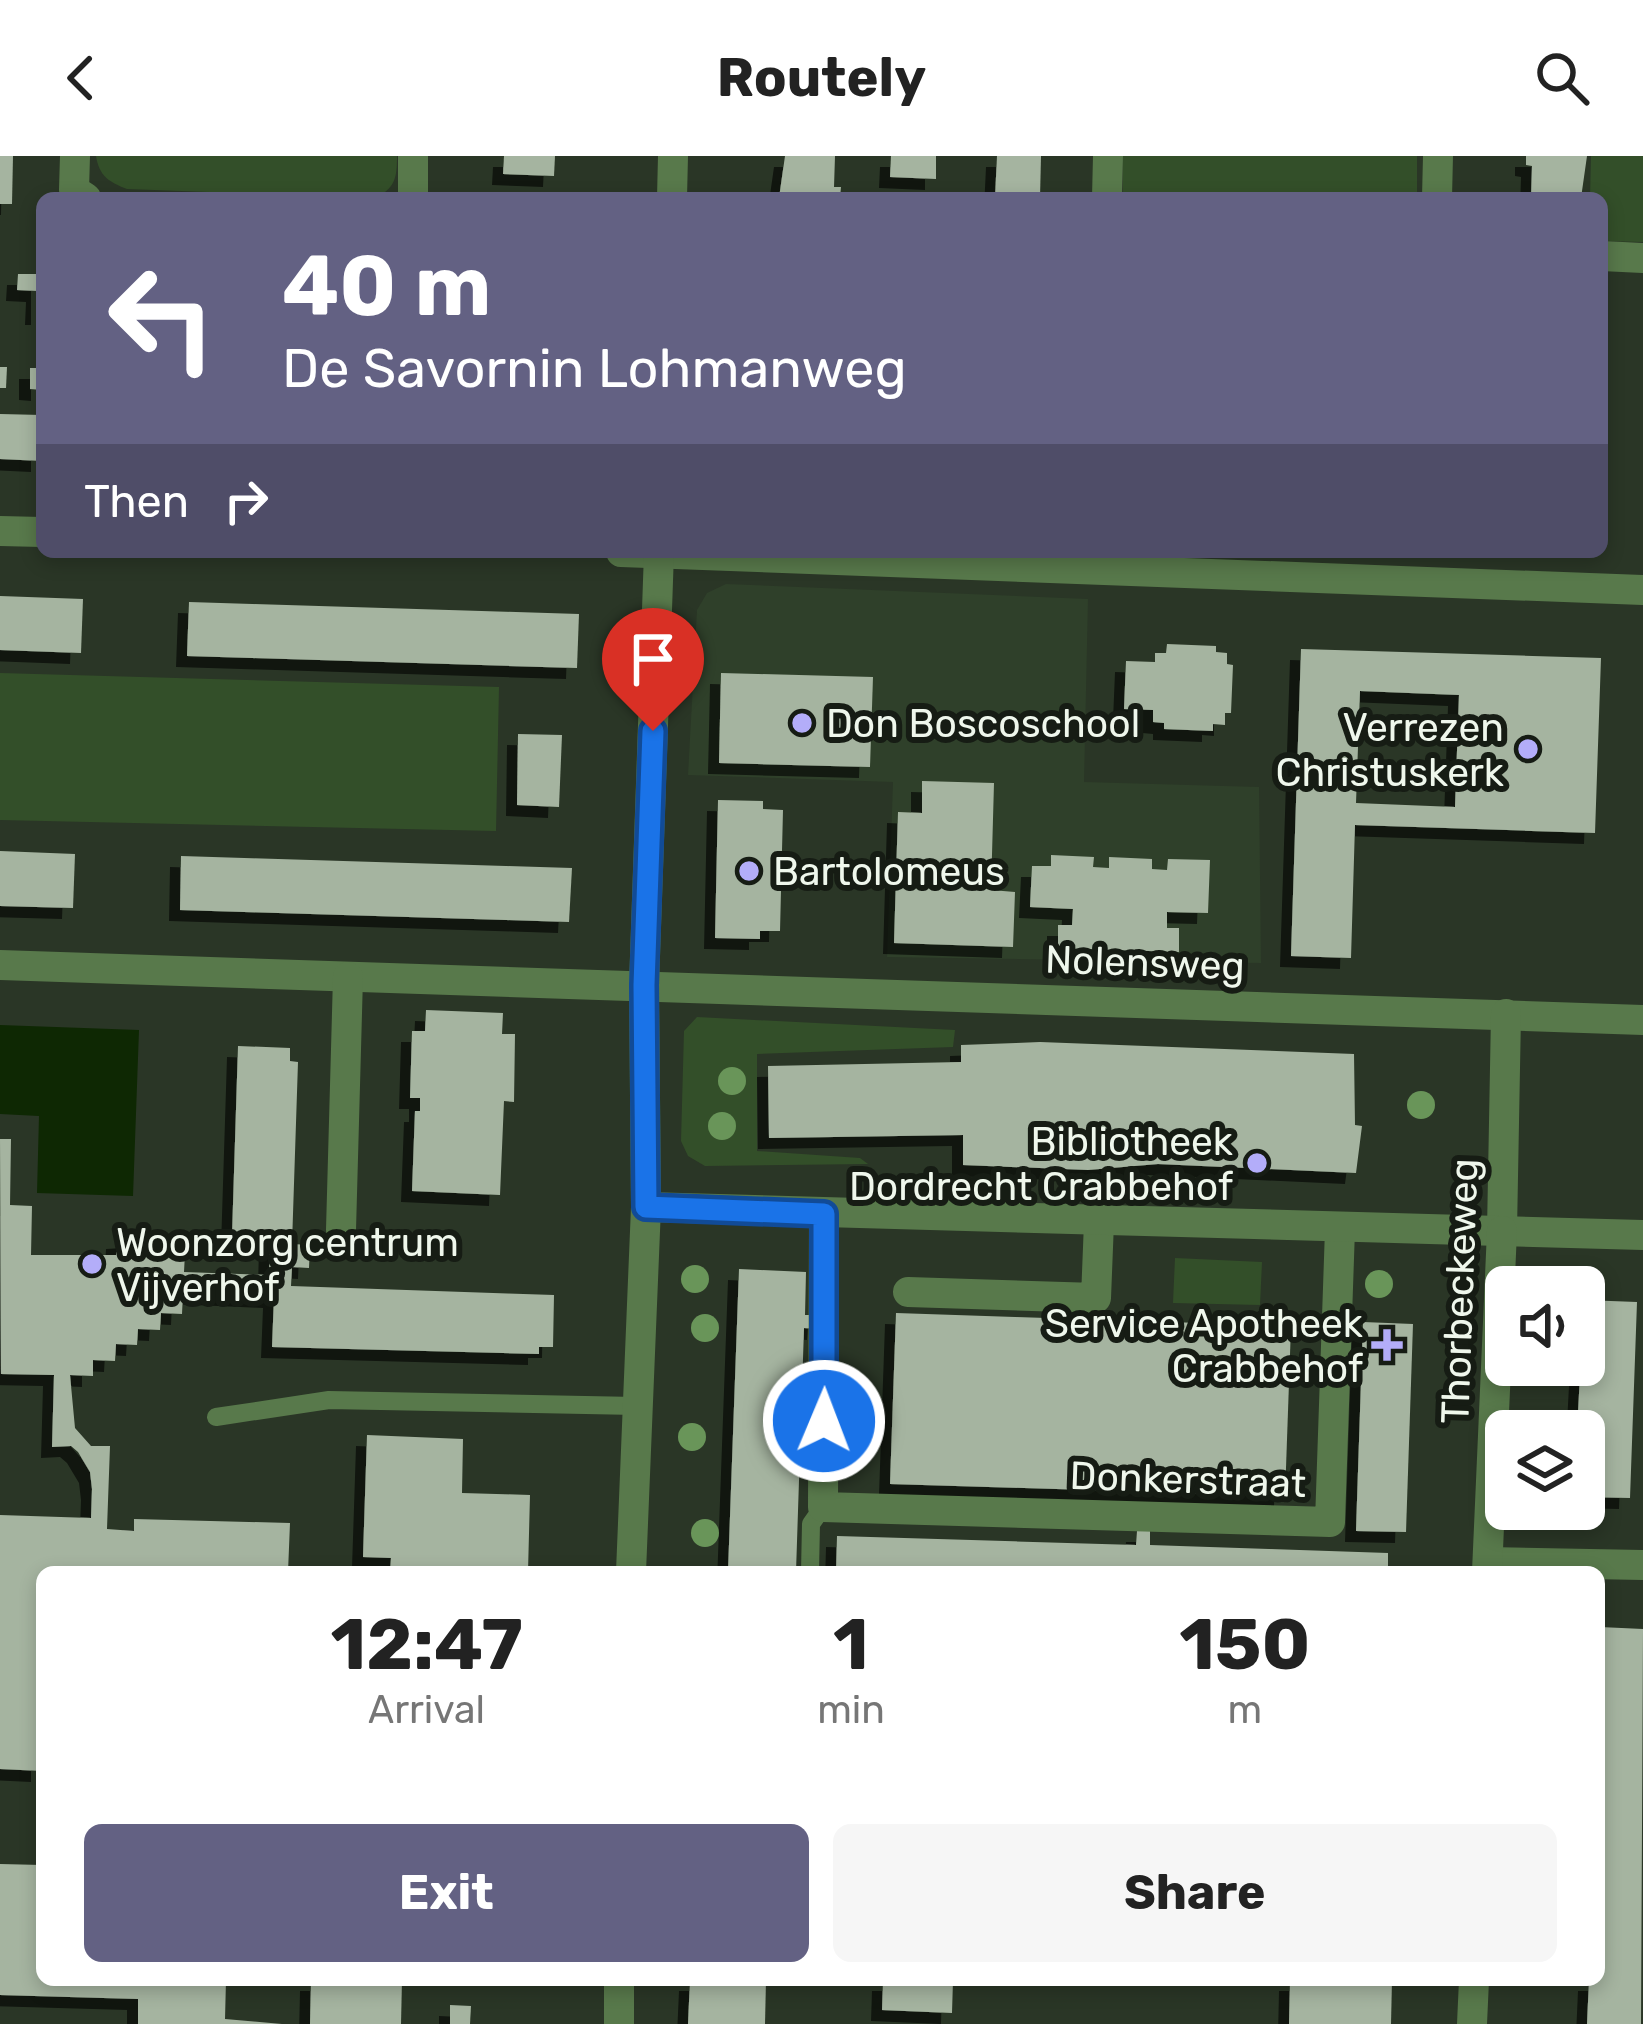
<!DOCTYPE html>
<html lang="en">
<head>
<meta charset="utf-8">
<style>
	:root { --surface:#fff; --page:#f6f6f6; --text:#222; --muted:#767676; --accent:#636183 }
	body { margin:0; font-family:Rubik,sans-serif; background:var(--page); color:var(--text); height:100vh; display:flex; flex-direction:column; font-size:45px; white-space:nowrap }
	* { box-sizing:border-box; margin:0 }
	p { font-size:39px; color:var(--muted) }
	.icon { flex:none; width:66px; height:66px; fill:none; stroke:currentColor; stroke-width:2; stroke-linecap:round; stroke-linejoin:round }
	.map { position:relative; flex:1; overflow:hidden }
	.panel { position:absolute; left:36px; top:1410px; width:1569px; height:420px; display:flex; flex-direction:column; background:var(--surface); border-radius:18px; box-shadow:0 6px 18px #0003 }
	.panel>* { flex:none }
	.banner { position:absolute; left:36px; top:36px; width:1572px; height:366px; border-radius:18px; box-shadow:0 6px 18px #0003; background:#636183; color:#fff; overflow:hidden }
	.fabs { position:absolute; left:1485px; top:1110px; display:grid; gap:24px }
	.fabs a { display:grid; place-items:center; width:120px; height:120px; border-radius:18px; background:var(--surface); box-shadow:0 6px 18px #0003; font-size:60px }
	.pin { position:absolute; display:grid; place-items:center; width:102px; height:102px; color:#fff; margin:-123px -51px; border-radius:50% 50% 50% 0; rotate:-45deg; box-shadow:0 0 12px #0007 }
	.pin .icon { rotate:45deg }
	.me { position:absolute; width:132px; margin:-66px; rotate:1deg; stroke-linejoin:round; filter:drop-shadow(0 0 9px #0008) }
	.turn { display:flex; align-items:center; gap:42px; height:252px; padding:0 48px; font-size:54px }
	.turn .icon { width:156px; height:156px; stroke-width:2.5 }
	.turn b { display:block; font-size:84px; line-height:102px }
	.then { display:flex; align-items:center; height:114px; padding:0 48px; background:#0003; gap:24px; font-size:45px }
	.eta { display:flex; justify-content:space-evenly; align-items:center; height:204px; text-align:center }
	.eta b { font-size:72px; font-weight:700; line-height:84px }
	.button { display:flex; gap:24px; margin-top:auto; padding:24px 48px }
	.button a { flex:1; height:138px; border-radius:18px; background:var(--accent); color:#fff; font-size:48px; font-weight:700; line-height:138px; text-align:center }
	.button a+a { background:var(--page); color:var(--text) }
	header { display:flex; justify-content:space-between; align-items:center; height:156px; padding:0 48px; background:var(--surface); font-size:54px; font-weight:700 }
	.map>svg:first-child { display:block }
	.built { fill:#2f402a }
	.green { fill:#334f29 }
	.water { fill:#0e2803 }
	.building { fill:#a5b4a0; fill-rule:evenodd; filter:url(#shadow) }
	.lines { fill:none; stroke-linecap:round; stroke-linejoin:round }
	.service { stroke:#58794b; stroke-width:18 }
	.minor { stroke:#58794b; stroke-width:30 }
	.tertiary { stroke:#58794b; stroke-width:30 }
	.tree { fill:#699559 }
	.route-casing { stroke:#114b97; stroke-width:30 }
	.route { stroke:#1a73e8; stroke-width:21 }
	.poi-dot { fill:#b3adf9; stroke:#161c14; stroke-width:4.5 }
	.labels { text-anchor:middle; stroke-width:12; stroke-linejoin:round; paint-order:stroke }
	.poi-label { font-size:39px; fill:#eff7ec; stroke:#161c14; text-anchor:start }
	.street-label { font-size:39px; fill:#eff7ec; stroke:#161c14 }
</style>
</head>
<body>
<header><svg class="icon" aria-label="back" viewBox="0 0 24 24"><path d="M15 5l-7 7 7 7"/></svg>Routely<svg class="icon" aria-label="search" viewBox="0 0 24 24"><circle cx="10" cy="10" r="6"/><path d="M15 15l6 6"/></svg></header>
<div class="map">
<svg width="1643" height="1868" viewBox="0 0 1643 1868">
	<defs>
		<filter id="shadow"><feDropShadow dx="-11" dy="11" stdDeviation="0" flood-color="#0009"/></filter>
	</defs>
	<rect width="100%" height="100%" fill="#2a3626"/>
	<path class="built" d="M726,428l362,15 -4,183 175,5 2,176 -374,-6 6,-175 -205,-7 9,-165 10,-17z"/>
	<g class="green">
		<path d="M96,0h301c0,22 -2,33 -23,42l-247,-9c-18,-7 -28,-13 -31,-33z"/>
		<rect x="1123" y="0" width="294" height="42"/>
		<path d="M1591,0h52v86l-41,-1v-43h-12z"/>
		<path d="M0,517l499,14 -3,144 -496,-11z"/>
		<path d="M697,861l258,13 -2,17 -196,7v97l103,7 8,6 -163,2 -17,-10 -7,-15 3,-110z"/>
		<path d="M1175,1102l87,4 -2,43 -87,-2z"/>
	</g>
	<path class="water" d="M0,869l139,5 -6,166 -96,-3 2,-77 -39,-2z"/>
	<g class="building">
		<path d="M0,0h13l-1,48h-12z"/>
		<path d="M504,0h51l-1,20 -51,-2z"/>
		<path d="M785,0h50l-1,31h7l-1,11h-61z"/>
		<path d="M891,0h45v23l-46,-2z"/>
		<path d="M997,0h44l-1,42h-45z"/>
		<path d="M1526,0h61l-6,42h-50l1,-32 -6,-1z"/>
		<path d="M38,112h4v46h-6l1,-23 -20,-1 1,-16h20z"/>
		<path d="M0,211h7l-1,21h-6z"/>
		<path d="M30,212h12v22l-12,-1z"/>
		<path d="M0,258l42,1v46l-42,-2z"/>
		<path d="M0,440l83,3 -2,54 -81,-3z"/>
		<path d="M189,446l390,12 -2,54 -390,-12z"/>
		<path d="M1167,488l49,2v6l11,1v11l6,1 -2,48h-6v12l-12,-1v7l-49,-2v-6l-11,-1v-12l-29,-1 2,-48 29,1v-9h11z"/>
		<path d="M1301,493l300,9 -6,175 -240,-8 -4,133 -60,-2zM1360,535l99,4 -4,112 -99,-4z"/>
		<path d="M721,517l152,4 -3,90 -151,-4z"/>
		<path d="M518,578l44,1 -3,72 -42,-2z"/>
		<path d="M922,625l72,2 -3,107 24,2 -2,55 -119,-4 4,-131 24,1z"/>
		<path d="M718,644l45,1v8l20,1 -3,121h-20v8l-45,-1z"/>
		<path d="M0,695l75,3 -2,54 -73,-2z"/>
		<path d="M1051,699l43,2 -1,10 16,1v-11l43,2v10l15,1 1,-11 42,1 -2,53 -41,-1v16h12v24l-121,-4v-23h14l1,-16 -43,-2 2,-41h19z"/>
		<path d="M181,700l391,12 -3,54 -389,-12z"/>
		<path d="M426,854l77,3 -1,21h13l-1,68 -10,-1 -4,94 -88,-4 3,-80h5v-13h-10l2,-67h13z"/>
		<path d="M1040,886l314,12 1,71 7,1 -6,47 -198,-9 -70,6 -125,-5v-30l-194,3 -1,-72 193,-4v-17z"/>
		<path d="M238,890l52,2v13l8,1 -6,182 18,1 -1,23 -17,-1 -1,19 263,9 -1,52h-14v7l-267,-7 2,-50 -91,-4 -1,21 -21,-1 -1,17 -22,-1 -1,16 -21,-1 -1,17 -22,-1v16l-23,-1 5,53 16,18h19l-3,83 27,2v-12l156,4 -2,49h-246v199l-42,-2v-254l91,3 1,-29 -2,-17 -12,-20 -7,-6 -19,1 2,-72 -53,-1 -1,-235h11l-1,66 22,1 -1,49h85l1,-17 69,-4 -2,38 85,3 1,-38 -38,-1z"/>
		<path d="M739,1113l67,3 -1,43h14l-1,14 -14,-1 -8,244h-68z"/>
		<path d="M1584,1144l53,2 -7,196 -46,-1v-66h-7z"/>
		<path d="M896,1157l395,13 -6,170 -395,-12z"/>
		<path d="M1363,1166l50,2 -7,208 -50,-1z"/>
		<path d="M367,1279l96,4 -1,54 68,2 -2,77h-138l1,-14 -28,-1z"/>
		<path d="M1137,1375h13v14l238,8v19h-552l1,-36 299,9z"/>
		<path d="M1600,1471l43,2 -2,395h-54l2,-44h10z"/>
		<path d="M0,1708l42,1v115h184l-1,39 57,5h-144v-25l-138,-4z"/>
		<path d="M311,1824h91l-1,44h-91z"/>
		<path d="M690,1824h76l-1,44h-77z"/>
		<path d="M883,1824h70l-1,33 -70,-3z"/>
		<path d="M1290,1824h102l-1,44h-102z"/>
		<path d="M450,1849l21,1 -1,18h-20z"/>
	</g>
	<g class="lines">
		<g class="service">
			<path d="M216,1261l113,-17 308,6"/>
			<path d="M810,1416l1,-48 12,-17"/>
		</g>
		<g class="minor">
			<path d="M75,0l-1,34 12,8"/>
			<path d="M413,42v-42"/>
			<path d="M1107,42l1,-42"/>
			<path d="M1437,42l1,-42"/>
			<path d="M1602,100l41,2"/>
			<path d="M0,375l42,1"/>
			<path d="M621,396l1022,38"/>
			<path d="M0,809l1643,55"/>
			<path d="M824,1057l-1,294 507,15 10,-293"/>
			<path d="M341,1074l7,-253"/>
			<path d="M1502,1075l4,-217"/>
			<path d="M908,1136l188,6 3,-76"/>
			<path d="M1488,1406l155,3"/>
			<path d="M631,1416l15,-365"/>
			<path d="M619,1868v-44"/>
		</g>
		<g class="tertiary">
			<path d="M672,42l1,-42"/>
			<path d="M659,396l-15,433 2,222 997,28"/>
			<path d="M1487,1416l15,-341"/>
			<path d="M1472,1868l2,-44"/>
		</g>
	</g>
	<g class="tree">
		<circle cx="732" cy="925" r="14"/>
		<circle cx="1421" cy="949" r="14"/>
		<circle cx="722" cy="970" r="14"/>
		<circle cx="695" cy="1123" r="14"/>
		<circle cx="1379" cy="1128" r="14"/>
		<circle cx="705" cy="1172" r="14"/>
		<circle cx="692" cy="1281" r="14"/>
		<circle cx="705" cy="1377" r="14"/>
	</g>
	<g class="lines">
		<defs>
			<path id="route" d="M653,575l-9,254 2,222 178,7v207"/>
		</defs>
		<use href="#route" class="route-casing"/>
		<use href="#route" class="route"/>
	</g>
	<g class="poi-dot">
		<circle cx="802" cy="567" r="12"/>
		<circle cx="1528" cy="593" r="12"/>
		<circle cx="749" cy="715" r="12"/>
		<circle cx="1257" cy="1007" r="12"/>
		<circle cx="92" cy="1108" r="12"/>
		<path d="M1381 1171h12v12h12v12h-12v12h-12v-12h-12v-12h12z"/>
	</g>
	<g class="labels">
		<g class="poi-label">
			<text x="826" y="581">Don Boscoschool</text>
			<text x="1504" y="585" text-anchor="end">Verrezen<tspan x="1504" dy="45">Christuskerk</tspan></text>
			<text x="773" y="729">Bartolomeus</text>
			<text x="1233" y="999" text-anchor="end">Bibliotheek<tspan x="1233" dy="45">Dordrecht Crabbehof</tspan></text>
			<text x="116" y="1100">Woonzorg centrum<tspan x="116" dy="45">Vijverhof</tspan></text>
			<text x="1363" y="1181" text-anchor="end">Service Apotheek<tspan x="1363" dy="45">Crabbehof</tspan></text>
		</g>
		<g class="street-label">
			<text transform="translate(1145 806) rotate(2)" y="14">Nolensweg</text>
			<text transform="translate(1459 1135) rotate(-88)" y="14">Thorbeckeweg</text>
			<text transform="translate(1188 1323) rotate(2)" y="14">Donkerstraat</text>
		</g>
	</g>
</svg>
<div class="fabs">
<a><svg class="icon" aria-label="sound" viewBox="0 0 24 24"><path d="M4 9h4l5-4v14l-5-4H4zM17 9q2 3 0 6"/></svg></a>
<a><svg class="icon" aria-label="layers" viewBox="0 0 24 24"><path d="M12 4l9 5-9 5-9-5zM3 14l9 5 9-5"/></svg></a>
</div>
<div class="pin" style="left:653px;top:575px;background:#d93025"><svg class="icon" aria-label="arrive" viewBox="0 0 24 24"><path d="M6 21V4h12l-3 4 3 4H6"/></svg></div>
<svg class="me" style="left:824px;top:1265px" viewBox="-20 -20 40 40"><circle r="17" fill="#1a73e8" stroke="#fff" stroke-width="3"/><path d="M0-11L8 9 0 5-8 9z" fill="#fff"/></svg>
<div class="banner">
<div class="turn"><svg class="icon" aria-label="left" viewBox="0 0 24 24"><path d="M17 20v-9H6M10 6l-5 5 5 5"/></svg><div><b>40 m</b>De Savornin Lohmanweg</div></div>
<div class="then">Then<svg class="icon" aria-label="right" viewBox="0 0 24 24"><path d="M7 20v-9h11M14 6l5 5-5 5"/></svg></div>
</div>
<section class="panel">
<div class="eta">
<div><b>12:47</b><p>Arrival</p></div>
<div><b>1</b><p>min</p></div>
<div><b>150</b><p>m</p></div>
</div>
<div class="button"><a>Exit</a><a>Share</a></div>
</section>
</div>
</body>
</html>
